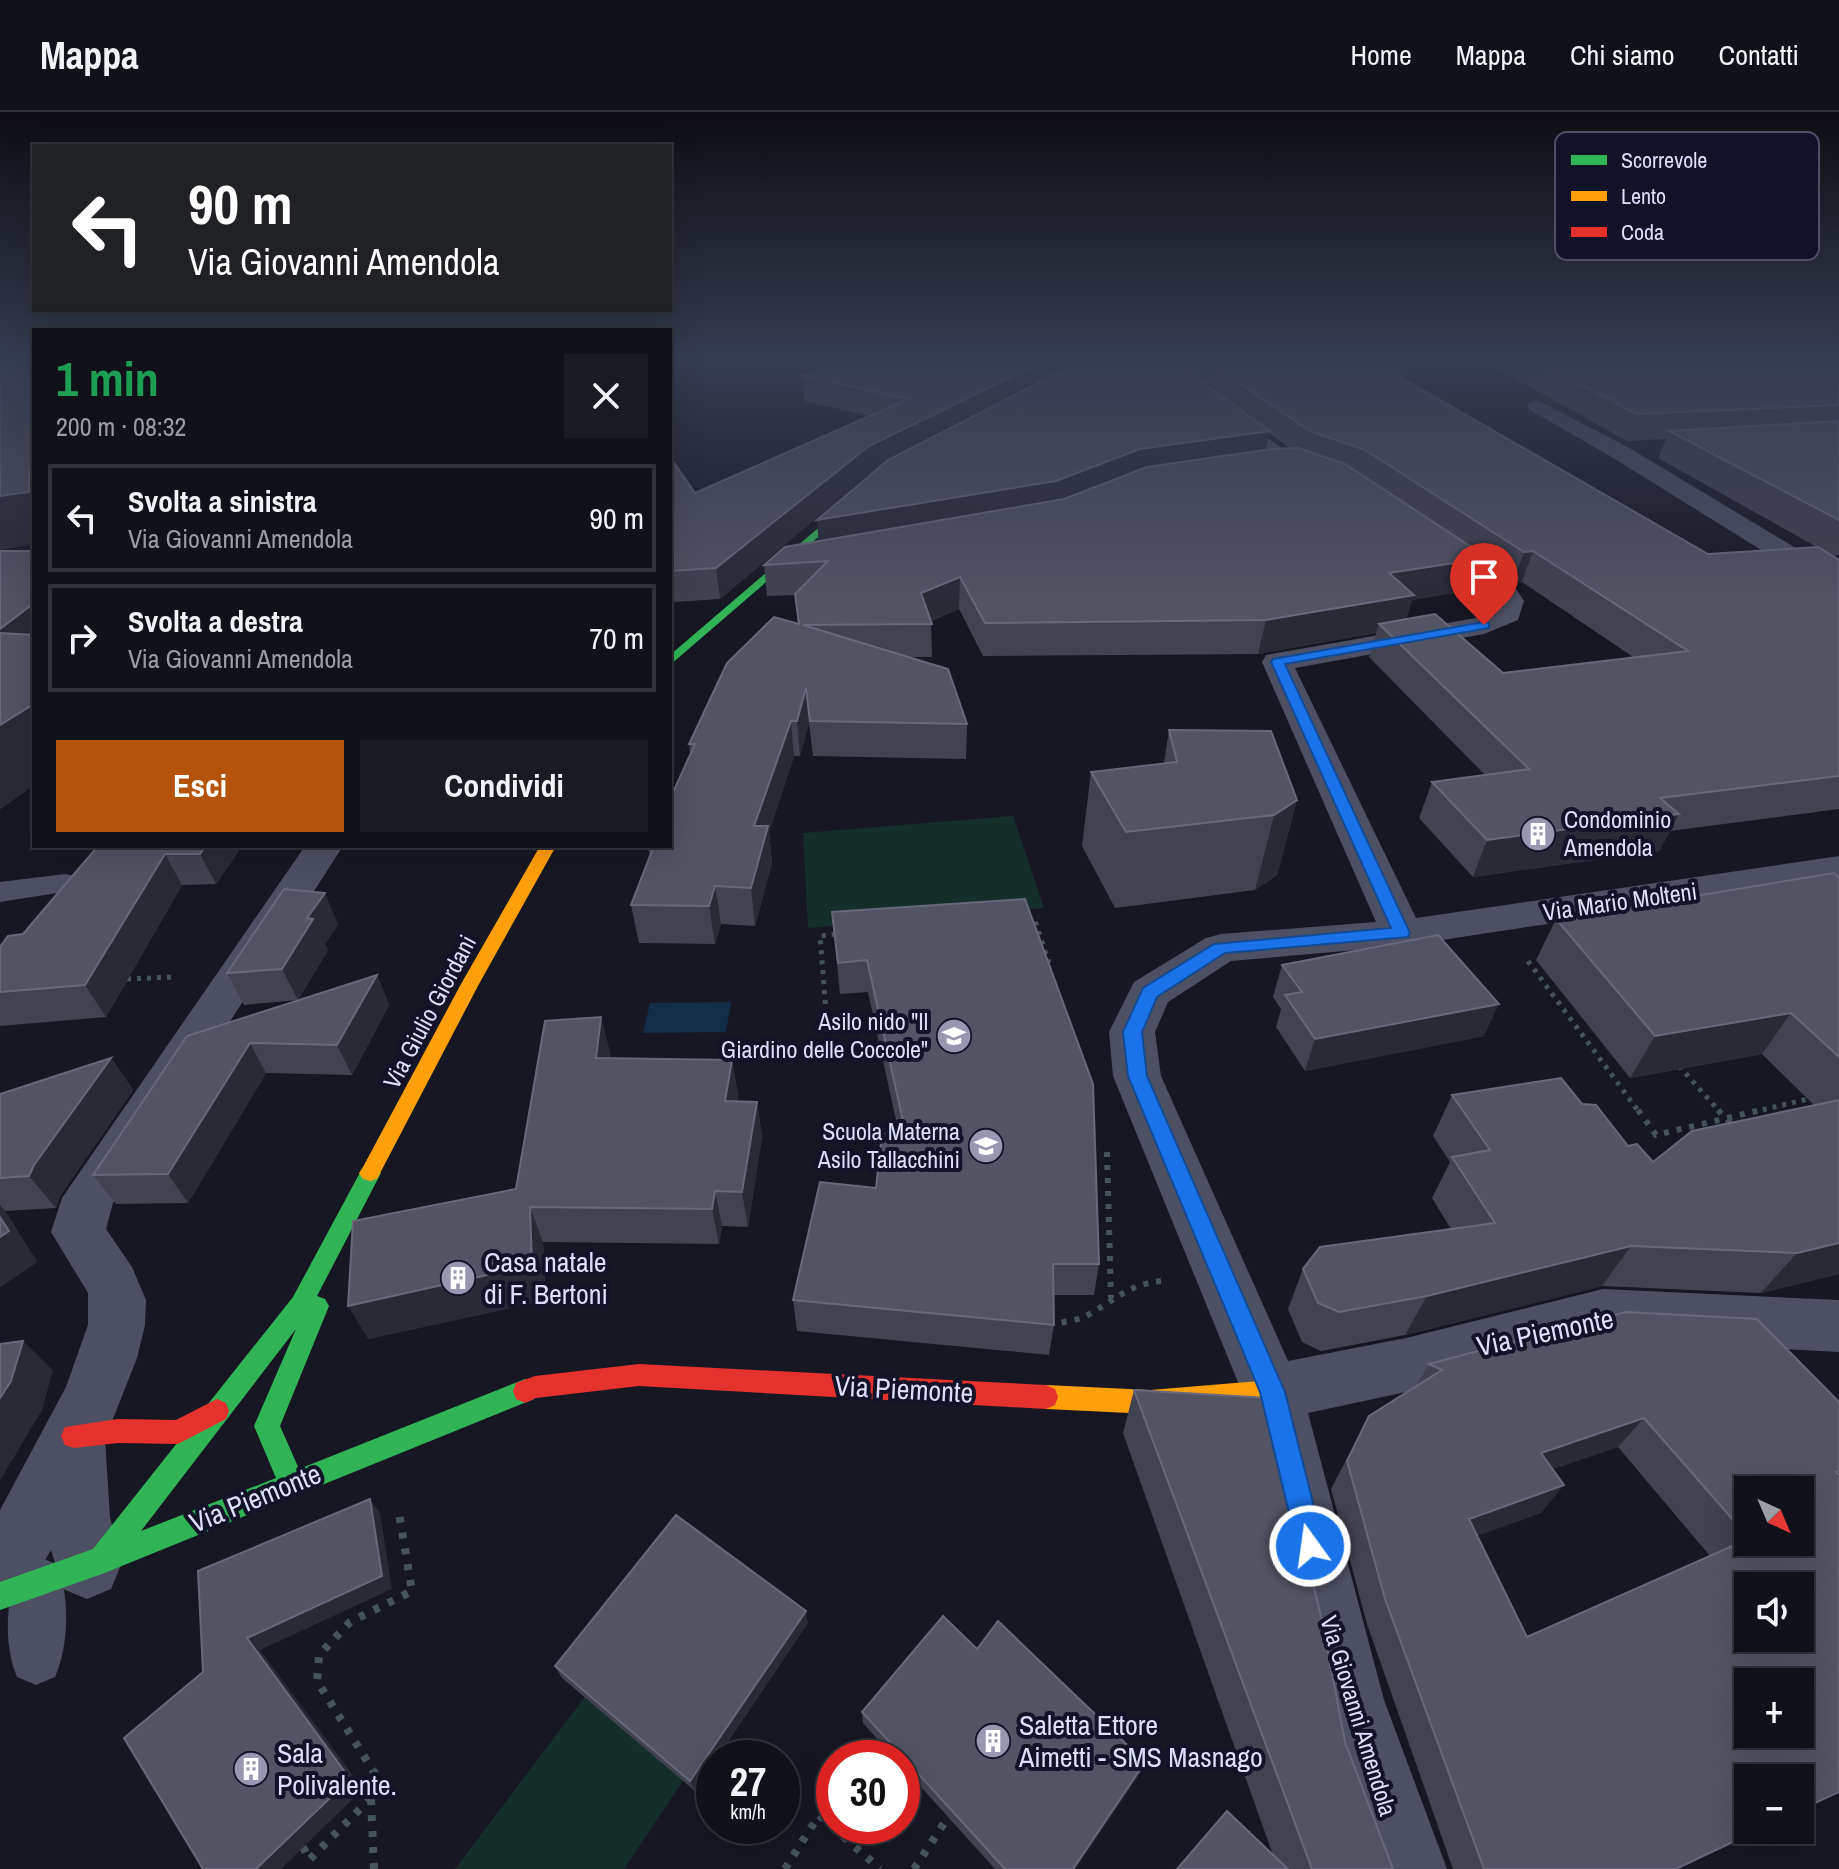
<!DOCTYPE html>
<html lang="it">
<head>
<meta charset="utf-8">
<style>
	:root { --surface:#11111a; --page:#1a1a23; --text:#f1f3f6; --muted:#9c9da2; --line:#303139; --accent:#b45309 }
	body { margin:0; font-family:"Archivo Narrow",sans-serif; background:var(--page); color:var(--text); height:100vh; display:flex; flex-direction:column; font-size:30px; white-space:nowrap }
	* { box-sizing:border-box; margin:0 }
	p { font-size:26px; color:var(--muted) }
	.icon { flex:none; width:44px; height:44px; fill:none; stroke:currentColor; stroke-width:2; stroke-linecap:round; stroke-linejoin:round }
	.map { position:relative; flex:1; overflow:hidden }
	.details { position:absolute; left:32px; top:216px; width:640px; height:520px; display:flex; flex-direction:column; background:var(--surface); border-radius:0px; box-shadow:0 8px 32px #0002,0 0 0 2px var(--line) }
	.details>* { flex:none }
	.banner { position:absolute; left:32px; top:32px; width:640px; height:168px; border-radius:0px; box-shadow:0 8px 32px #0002,0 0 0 2px var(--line); background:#202124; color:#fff; overflow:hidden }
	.needle { width:52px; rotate:136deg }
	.controls { position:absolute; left:1734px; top:1364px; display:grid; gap:16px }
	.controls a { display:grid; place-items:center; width:80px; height:80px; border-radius:0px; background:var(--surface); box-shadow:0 8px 32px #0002,0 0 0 2px var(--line); font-size:40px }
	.speed { position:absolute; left:696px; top:1628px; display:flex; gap:16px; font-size:40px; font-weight:700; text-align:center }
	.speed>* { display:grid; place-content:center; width:104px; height:104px; border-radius:50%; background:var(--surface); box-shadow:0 8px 32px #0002,0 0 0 2px var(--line); line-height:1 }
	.speed small { font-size:20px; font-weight:400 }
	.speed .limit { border:12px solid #d22; background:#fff; color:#111 }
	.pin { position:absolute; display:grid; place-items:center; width:68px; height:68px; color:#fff; margin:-82px -34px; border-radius:50% 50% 50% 0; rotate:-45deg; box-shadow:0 0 8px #0007 }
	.pin .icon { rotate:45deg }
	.me { position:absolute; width:88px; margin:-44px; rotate:346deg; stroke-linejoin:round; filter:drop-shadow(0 0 6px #0008) }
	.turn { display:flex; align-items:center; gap:28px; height:168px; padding:0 24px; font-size:36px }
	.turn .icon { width:104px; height:104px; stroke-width:2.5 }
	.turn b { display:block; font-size:56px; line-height:68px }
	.round { display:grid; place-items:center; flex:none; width:84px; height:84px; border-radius:0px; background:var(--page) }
	.summary { display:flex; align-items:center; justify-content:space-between; height:136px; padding:0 24px }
	h1 { font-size:48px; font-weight:700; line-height:60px; color:#1e9e55 }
	.button { display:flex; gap:16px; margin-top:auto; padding:16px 24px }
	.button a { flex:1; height:92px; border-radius:0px; background:var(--accent); color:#fff; font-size:32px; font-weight:700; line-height:92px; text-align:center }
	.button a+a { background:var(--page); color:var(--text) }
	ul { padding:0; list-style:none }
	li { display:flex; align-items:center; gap:24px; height:108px; margin:0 16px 12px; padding:0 8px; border:4px solid var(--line); border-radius:0px }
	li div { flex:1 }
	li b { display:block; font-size:30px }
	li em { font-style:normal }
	header { display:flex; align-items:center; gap:48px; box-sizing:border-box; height:112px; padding:0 40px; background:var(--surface); border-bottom:2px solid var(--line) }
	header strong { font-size:38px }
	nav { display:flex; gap:44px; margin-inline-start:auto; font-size:28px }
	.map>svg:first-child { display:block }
	.green { fill:#162e2a }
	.water { fill:#122d45 }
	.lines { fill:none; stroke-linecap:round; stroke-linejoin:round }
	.stream { fill:#122d45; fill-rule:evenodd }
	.path-far2 { stroke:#45535b; stroke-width:5; stroke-dasharray:4 6; stroke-linecap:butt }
	.path-far1 { stroke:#45535b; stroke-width:6; stroke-dasharray:5 8; stroke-linecap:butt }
	.path { stroke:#45535b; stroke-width:8; stroke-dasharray:6 10; stroke-linecap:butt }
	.lane { fill:#4d5063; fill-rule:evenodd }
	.street { fill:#4d5063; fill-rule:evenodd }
	.fast { fill:#30b455; fill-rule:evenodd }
	.slow { fill:#ff9f0a; fill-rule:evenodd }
	.jam { fill:#e5322d; fill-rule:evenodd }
	.wall { fill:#424251; fill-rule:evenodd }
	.shaded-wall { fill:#2a2a37 }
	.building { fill:#525363; stroke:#68687b; stroke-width:2; fill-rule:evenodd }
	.route { fill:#1a73e8; stroke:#114b97; stroke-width:2 }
	.labels { text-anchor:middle; stroke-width:8; stroke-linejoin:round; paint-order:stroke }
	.poi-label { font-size:24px; fill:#dcdefc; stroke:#121328; text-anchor:end }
	.street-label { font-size:24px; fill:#dcdefc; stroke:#121328 }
	.near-poi-label { font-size:28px; fill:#dcdefc; stroke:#121328; text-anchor:start }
	.near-street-label { font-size:28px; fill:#dcdefc; stroke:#121328 }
	.key { fill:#121328; stroke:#4f5068; stroke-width:2 }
	.key-label { font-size:22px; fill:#dcdefc }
</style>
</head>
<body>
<header>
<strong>Mappa</strong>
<nav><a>Home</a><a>Mappa</a><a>Chi siamo</a><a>Contatti</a></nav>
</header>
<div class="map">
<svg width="1839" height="1757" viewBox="0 0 1839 1757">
	<rect width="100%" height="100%" fill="#171723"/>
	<g class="green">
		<path d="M1013,704l31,92 -236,20 -5,-95z"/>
		<path d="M686,1451l95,71 -157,235h-169z"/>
	</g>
	<path class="water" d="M731,890l-5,30 -83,1 7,-30z"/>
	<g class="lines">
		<path class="stream" d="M830,248h8l-9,13h-6z"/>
		<g class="path-far2">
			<path d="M1028,807l6,-1 15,45"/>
			<path d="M1528,849l111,151"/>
			<path d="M127,867l48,-2"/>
			<path d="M827,912l-7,-88 18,-2"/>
			<path d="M1679,954l41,46"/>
			<path d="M1753,1000l55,-13"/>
		</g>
		<g class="path-far1">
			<path d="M1638,998l18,25 105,-25"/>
			<path d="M1718,998l16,17"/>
			<path d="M1107,1040l4,146"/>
			<path d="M1049,1213c12,-3 27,-4 37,-9 28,-15 40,-31 75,-35"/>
		</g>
		<g class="path">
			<path d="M303,1735l6,13 61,-61"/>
			<path d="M374,1757l-3,-71 6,-21 -60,-96 2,-26 31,-33 62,-31 -14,-84"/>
			<path d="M785,1757l34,-54 61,54"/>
			<path d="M914,1757l34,-52"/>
		</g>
		<g class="lane">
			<path d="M65,762l11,2 4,7 -4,7 -76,12v-20z"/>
			<path d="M38,1445l19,7c13,33 12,81 -2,113l-19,8 -19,-8c-14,-32 -11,-80 2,-113z"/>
		</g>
		<g class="street">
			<path d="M1140,248h21l145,106 -3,5h-16z"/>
			<path d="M1537,288l89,46 213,128v20l-10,-2 -219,-136 -80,-46 -3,-4 3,-4z"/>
			<path d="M1434,423l9,3 72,49 9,14 -6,19 -34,14 -189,34 121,250 423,-62v24l-437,66 -171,15 -63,41 -13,30 6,44 127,285 118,-23 197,-49 236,11v52l-236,-13 -197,53 -98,21 76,287 63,169h-80l-55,-169 -70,-308 -129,-316 -4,-44 25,-50 72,-44 15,-4 155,-12 -114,-260 4,-7 11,-2 199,-35 18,-9v-11l-69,-50 -4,-5 4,-5z"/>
			<path d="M305,734h38l-230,357 -7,26 26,38 14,33 -1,25 -8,33 -32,81 5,78 11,48 -10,24 -24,10 -24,-10 -12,-39 -27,46 -24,10v-96l66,-123 22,-62v-32l-37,-61 11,-34z"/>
		</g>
		<g class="fast">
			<path d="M859,381l8,2 -197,170v-10z"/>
			<path d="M370,1053l7,2 4,6 -64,123 8,3 4,7 -49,120 19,43 226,-90 9,4 3,8 -3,8 -432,175 -102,36v-28l93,-33 200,-252 70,-130zM296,1217l-42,97 22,52 -135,53z"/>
		</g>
		<g class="slow">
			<path d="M540,734h16l-77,138 -102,195 -7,2 -7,-2 -4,-6 4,-6 98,-183z"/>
			<path d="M1272,1268l9,4 3,8 -3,8 -9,4 -122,10 -104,-5 -9,-4 -3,-8 3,-8 9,-4 104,5z"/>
		</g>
		<g class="jam">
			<path d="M639,1252l407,21 9,4 3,8 -3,8 -9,4 -407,-23 -103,12 -11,5 -9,-4 -3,-8 3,-8 19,-7z"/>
			<path d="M217,1287l9,4 3,8 -3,8 -48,25 -60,-1 -44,5 -9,-3 -4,-9 4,-9 53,-8 58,1z"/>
		</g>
	</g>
	<g class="wall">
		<path d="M844,248h568l-10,18 306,176 131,6v249l-169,22 -11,20 -186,26 -54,-59 13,-36 53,-7 -116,-118 7,-24 -118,21 -275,2 -24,-47 -28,12 1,36h-23l58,67 -1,35 -153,-3 -4,-33 -9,33h-6l-25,76 3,31 -17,63 -34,-2 -6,20 -76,-1 -8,-38 19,-48 -2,-10 42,-92 -1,-11 109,-120 -3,-29 -28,1 -3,-31 54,-24 60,-72 -8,4 -150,126 -46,3 -4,4v-149l25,36 175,-77 -66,-15 -1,-25zM1269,321l21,15 -24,2zM1485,453l28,18 9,-1 111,75 -130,16 -97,-54 6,-19 65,-11z"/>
		<path d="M1482,248h357v195l-6,1 -175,-98 8,-19 -39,2z"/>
		<path d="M0,439h34v234l-34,24z"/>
		<path d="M1169,618l128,70 -20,75 -22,15 -140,18 -33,-62 9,-74 73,-9z"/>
		<path d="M98,734h144l-26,38 -34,1 -76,132 -106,9v-79l23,-13z"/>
		<path d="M1839,766v396l-78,19 -159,-7 -197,49 -84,16 -19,-9 -14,-33 15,-40 148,-40 -19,-31 18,-36 -17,-26 19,-41 130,9 46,42 25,16 161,-57 -52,-51 -132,24 -94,-118 20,-41z"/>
		<path d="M832,800l267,352 -5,31h-41l1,30 -5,30 -252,-24 -4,-31 83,-112 23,-54 -31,-142 -28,2z"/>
		<path d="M338,812l-13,20 3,6 -30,50 -54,5 -17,-32z"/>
		<path d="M1282,853l202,71 -179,35 -29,-44 5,-18 -8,-12z"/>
		<path d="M377,863l12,30 -37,70 -86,-2 -78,130 -72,1 -23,-29 94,-139z"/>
		<path d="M610,940v6l122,2 6,35 -1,6 20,1 5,35 -14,90 -26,-1 -3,18 -176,-2 3,58 -178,39 148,-150z"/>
		<path d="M111,946l22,32 -73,106 -4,12 -51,3 32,51 -37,25v-193z"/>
		<path d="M1429,1252l410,38 -162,467h-224l-86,-245 -36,-135 38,-73 47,-30zM1618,1335l92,109 -183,81 -50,-102 64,-22 12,-44z"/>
		<path d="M1134,1278l211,352 48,127h-216l96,-14 -150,-422z"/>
		<path d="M808,1511l-91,135h-3l-19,33 -133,-113 -7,-12z"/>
		<path d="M862,1600l283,50 -5,11 -65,96h-80l-93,-103v-8h-8l-31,-35z"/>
	</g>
	<g class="shaded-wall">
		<path d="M1046,248h46l-222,113 -150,126 -4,-31 153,-122z"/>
		<path d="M1404,248h8l-23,39 6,-25z"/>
		<path d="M1270,319l-6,27 -210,52 -235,40 -2,-30 323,-71z"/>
		<path d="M34,358v74l-34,6v-54l29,-25z"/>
		<path d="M1533,439l-11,31 -9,1 11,-31z"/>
		<path d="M1488,446l-11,31 -65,11 -8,28 -25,-4 -3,9 -118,21 8,-34 123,-47z"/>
		<path d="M670,463l4,27 -4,4z"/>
		<path d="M960,465l-1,32 -34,15 -4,-31z"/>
		<path d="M34,491v79l-34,-41v-12z"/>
		<path d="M806,576l3,35 -9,33 -3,-35z"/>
		<path d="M29,595l5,9v69l-34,24v-84z"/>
		<path d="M791,609l3,35 -25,76 3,31 -17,63 -4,-38 3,-62z"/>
		<path d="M1297,688l-20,75 -22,15 19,-75z"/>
		<path d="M1679,702l-20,37 -186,26 14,-37z"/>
		<path d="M205,734h37l-26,38 -16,-30z"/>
		<path d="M165,742l17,31 -76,132 -21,-32z"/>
		<path d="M715,774l6,38 -6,20 -6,-38z"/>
		<path d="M325,781l13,31 -13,20 3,6 -30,50 -16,-31 25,-51z"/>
		<path d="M377,863l12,30 -37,70 -15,-30z"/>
		<path d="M1499,892l-15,32 -179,35 10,-32z"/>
		<path d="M1791,901l-29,41 -132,24 25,-42z"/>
		<path d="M601,905l9,35 -4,41 -10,-35z"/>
		<path d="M250,931l16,30 -78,130 -20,-29z"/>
		<path d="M111,946l22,32 -73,106 -4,12 -27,-32 5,-11z"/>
		<path d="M732,948l6,35 -7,41 -6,-35z"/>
		<path d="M757,990l5,35 -14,90 -6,-35z"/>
		<path d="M715,1079l7,35 -3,18 -7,-35z"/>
		<path d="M0,1093l5,6 32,51 -37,25z"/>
		<path d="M530,1095l13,35 3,58 -178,39 -20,-33z"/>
		<path d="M1839,1131v31l-78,19 36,-40z"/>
		<path d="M1631,1134l-29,40 -197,49 22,-39z"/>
		<path d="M23,1229l30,29 -11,40 -42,71v-83z"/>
		<path d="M1644,1306l-26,29 -100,34 23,-28z"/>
		<path d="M1564,1373l-23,28 -92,33 20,-27z"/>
		<path d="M370,1387l10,14 12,76 -132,61 103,139 -82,80h-25l-9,-231z"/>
		<path d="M806,1499l2,12 -91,135h-3v5l-19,28 -5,-10z"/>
		<path d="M1145,1650l-5,11 -65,96h-2z"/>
	</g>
	<g class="building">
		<path d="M0,248h34v110l-5,1v21l-29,4z"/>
		<path d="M844,248h202l-177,86 -153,122 -46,3v-114l25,36 213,-94 -105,-23z"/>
		<path d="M1083,248h88l99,71 -130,18 -84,32 -239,39 71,-60z"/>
		<path d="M1204,248h200l-9,14 313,180 110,-7 21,13v216l-179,22 19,16 -192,26 -55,-58 97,-13 -150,-145 56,-10 68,59 185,-22 -155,-100 -9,1 -159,-102 -55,-19z"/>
		<path d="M1533,248h306v45l-202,9z"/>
		<path d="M1839,309v99l-170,-89z"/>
		<path d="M1298,336l47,16 143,94 -99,15 25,22 -148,25 -281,3 -25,-46 -39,16 11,31 -129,1 145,44 19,55 -157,-3 -4,-33 -9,33h-6l-37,105h14l-17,62 -36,-2 -6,20 -78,-1 22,-57 -5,-1 1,-1h21v-47l25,-55h-6l38,-81 47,-46 25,7 -4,-30 33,-33 -64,4 21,-18 279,-48 83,-32 124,-18z"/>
		<path d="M0,439h34v52l-34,26z"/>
		<path d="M0,521l34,2v72h-5l-29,18z"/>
		<path d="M1169,618l102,1 26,69 -23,15 -148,17 -35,-60 86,-10z"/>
		<path d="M98,734h107l-5,8h-35l-80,131 -85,7v-45l8,-11 15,-2z"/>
		<path d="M1834,761l5,5v179l-48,-44 -136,23 -99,-117z"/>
		<path d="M284,777l41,4 -18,25 6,1 -31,50 -55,4z"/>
		<path d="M1025,787l68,185 6,180h-46l1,61 -261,-25 27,-118 56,6 6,-55 24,1 -39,-174 -29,3 -6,-51z"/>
		<path d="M1438,823l61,69 -184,35 -30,-44 17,-3 -20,-27z"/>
		<path d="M377,863l-40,70 -87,-2 -82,131 -75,1 94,-139z"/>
		<path d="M601,905l-5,41 136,2 -7,41 32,1 -15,90 -27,-1 -3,18 -182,-2 2,58 -184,41 5,-85 163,-32 29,-168z"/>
		<path d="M111,946l-77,107 -5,11 -29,2v-84z"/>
		<path d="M1561,966l21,26 14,1 32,41 9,-2 16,18 39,-31 147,-31v143l-42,10 -166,-7 -204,50 -88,16 -21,-9 -15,-34 17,-22 175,-24 -43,-66 38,-7 -38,-55z"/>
		<path d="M0,1105l9,14 -9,6z"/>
		<path d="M1626,1200l131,7 82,83v69l-3,1 3,3v317l-39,18v-32h-52v52h10l-82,39h-192l-99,-270 -38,-138 22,-45 73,-46 -13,-6zM1644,1306l104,119v-47h52v52h-52v-3l-221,98 -58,-118 95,-34 -23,-32zM1748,1474h52v52h-52zM1748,1570h52v52h-52z"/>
		<path d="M23,1229l-12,40 -11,17v-54z"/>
		<path d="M1134,1278l133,8 55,222 23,122 48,127h-81z"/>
		<path d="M370,1387l12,77 -135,62 103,141 -94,90h-53l-79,-131 79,-66 -5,-101z"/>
		<path d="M676,1403l130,96 -116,170 -135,-115z"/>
		<path d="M943,1504l34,33 21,-28 147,141 -72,107h-68l-143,-157z"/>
		<path d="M1227,1699l61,58h-111z"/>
	</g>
	<linearGradient id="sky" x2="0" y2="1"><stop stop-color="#0d0d13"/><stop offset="0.5" stop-color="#363c50"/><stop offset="1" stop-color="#363c50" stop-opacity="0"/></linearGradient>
	<rect width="1839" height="494" fill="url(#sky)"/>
	<path class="route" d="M1484,510l5,1v5l-204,36 125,269 -2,4 -183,16 -68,44 -15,35 5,44 138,316 39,154 -4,10 -10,4 -9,-4 -4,-10 -37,-154 -132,-316 -5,-44 20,-44 71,-44 177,-16 -120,-266 2,-3z"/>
	<defs>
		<symbol id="building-disc" viewBox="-11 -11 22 22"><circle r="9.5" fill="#9798b0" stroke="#121328"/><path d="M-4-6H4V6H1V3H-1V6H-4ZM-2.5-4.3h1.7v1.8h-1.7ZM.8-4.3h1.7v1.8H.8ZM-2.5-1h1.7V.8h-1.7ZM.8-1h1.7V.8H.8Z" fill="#fff"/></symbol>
		<symbol id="school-disc" viewBox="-11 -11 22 22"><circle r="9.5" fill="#9798b0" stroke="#121328"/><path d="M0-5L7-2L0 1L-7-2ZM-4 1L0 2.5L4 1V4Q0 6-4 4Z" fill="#fff"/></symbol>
	</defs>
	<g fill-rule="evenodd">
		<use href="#building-disc" x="1518" y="702" width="40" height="40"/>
		<use href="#school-disc" x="934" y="904" width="40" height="40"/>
		<use href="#school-disc" x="966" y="1014" width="40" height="40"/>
		<use href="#building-disc" x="438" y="1146" width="40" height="40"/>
		<use href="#building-disc" x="973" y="1609" width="40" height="40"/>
		<use href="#building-disc" x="231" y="1637" width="40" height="40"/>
	</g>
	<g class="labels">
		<g class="poi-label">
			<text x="1564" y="716" text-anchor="start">Condominio<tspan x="1564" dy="28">Amendola</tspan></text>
			<text x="928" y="918">Asilo nido "Il<tspan x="928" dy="28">Giardino delle Coccole"</tspan></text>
			<text x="960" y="1028">Scuola Materna<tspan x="960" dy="28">Asilo Tallacchini</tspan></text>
		</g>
		<g class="street-label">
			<text transform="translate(1620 790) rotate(-8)" y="8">Via Mario Molteni</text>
			<text transform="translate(430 900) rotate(-62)" y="8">Via Giulio Giordani</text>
			<text transform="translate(1358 1604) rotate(73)" y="8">Via Giovanni Amendola</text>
		</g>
		<g class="near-poi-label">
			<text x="484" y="1160">Casa natale<tspan x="484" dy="32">di F. Bertoni</tspan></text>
			<text x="1019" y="1623">Saletta Ettore<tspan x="1019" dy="32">Aimetti - SMS Masnago</tspan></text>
			<text x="277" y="1651">Sala<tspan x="277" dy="32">Polivalente.</tspan></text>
		</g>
		<g class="near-street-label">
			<text transform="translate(1545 1220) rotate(-12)" y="10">Via Piemonte</text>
			<text transform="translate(904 1277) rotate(3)" y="10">Via Piemonte</text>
			<text transform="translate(255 1386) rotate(-22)" y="10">Via Piemonte</text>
		</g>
	</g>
	<rect x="1555" y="20" width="264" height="128" rx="12" class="key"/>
	<rect x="1571" y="43" width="36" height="10" fill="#30b455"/>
	<rect x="1571" y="79" width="36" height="10" fill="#ff9f0a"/>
	<rect x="1571" y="115" width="36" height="10" fill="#e5322d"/>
	<g class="key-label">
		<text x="1621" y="56">Scorrevole</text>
		<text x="1621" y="92">Lento</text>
		<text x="1621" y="128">Coda</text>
	</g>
</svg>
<div class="controls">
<a><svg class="needle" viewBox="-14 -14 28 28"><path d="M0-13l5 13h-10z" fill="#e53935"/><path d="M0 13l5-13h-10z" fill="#9c9da2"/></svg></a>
<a><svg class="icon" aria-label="sound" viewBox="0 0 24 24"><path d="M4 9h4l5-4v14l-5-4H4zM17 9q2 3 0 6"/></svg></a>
<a>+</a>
<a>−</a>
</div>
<div class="speed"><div>27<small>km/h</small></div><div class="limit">30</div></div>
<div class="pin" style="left:1484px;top:513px;background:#d93025"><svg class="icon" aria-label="arrive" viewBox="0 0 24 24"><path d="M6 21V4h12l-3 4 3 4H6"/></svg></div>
<svg class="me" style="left:1310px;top:1434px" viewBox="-20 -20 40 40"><circle r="17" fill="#1a73e8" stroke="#fff" stroke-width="3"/><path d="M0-11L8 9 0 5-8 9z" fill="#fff"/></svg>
<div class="banner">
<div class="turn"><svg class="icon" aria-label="left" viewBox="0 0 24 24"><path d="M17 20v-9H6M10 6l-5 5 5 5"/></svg><div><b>90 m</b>Via Giovanni Amendola</div></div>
</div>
<section class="details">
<div class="summary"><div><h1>1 min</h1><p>200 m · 08:32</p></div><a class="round"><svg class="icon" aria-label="close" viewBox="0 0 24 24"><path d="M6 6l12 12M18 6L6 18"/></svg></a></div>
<ul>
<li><svg class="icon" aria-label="left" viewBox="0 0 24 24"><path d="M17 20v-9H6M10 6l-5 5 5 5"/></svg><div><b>Svolta a sinistra</b><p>Via Giovanni Amendola</p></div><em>90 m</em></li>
<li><svg class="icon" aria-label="right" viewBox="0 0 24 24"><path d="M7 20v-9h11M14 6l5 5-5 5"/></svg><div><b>Svolta a destra</b><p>Via Giovanni Amendola</p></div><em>70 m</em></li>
</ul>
<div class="button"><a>Esci</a><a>Condividi</a></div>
</section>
</div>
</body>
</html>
